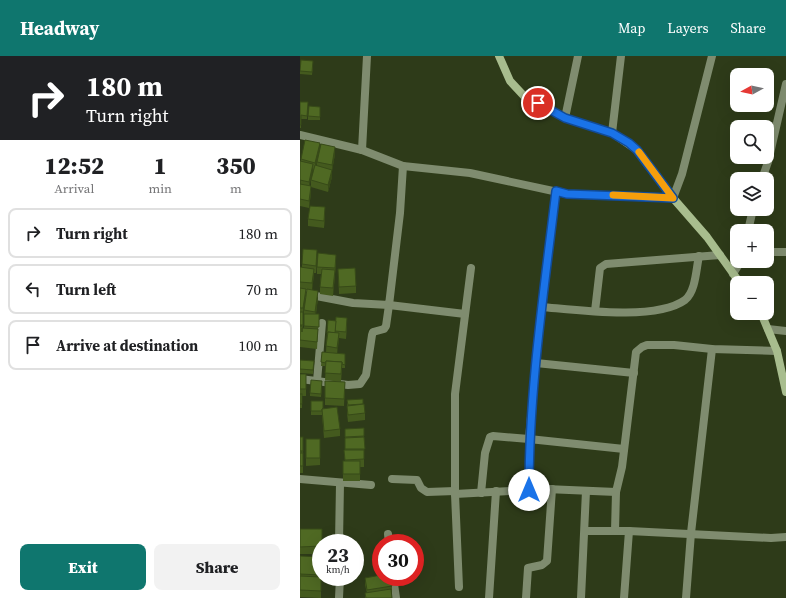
<!DOCTYPE html>
<html lang="en">
<head>
<meta charset="utf-8">
<style>
	:root { --surface:#fff; --page:#f2f2f2; --text:#202124; --muted:#757577; --line:#e0e0e0; --accent:#0f766e }
	body { margin:0; font-family:"Source Serif 4",serif; background:var(--page); color:var(--text); height:100vh; display:flex; flex-direction:column; font-size:15px; white-space:nowrap }
	* { box-sizing:border-box; margin:0 }
	p { font-size:13px; color:var(--muted) }
	.icon { flex:none; width:22px; height:22px; fill:none; stroke:currentColor; stroke-width:2; stroke-linecap:round; stroke-linejoin:round }
	.map { position:relative; flex:1; overflow:hidden }
	.sheet { display:flex; flex-direction:column; background:var(--surface); width:300px }
	.sheet>* { flex:none }
	.top-card { background:#202124; color:#fff; overflow:hidden }
	.needle { width:26px; rotate:262deg }
	.fabs { position:absolute; left:430px; top:12px; display:grid; gap:8px }
	.fabs a { display:grid; place-items:center; width:44px; height:44px; border-radius:8px; background:var(--surface); box-shadow:0 4px 16px #0002; font-size:20px }
	.speed { position:absolute; left:12px; top:478px; display:flex; gap:8px; font-size:20px; font-weight:700; text-align:center }
	.speed>* { display:grid; place-content:center; width:52px; height:52px; border-radius:50%; background:var(--surface); box-shadow:0 4px 16px #0002; line-height:1 }
	.speed small { font-size:10px; font-weight:400 }
	.speed .limit { border:6px solid #d22; background:#fff; color:#111 }
	.pin { position:absolute; display:grid; place-items:center; width:34px; height:34px; color:#fff; margin:-17px; border:2px solid #fff; border-radius:50%; box-shadow:0 1px 4px #0007 }
	.me { position:absolute; width:44px; margin:-22px; rotate:0deg; stroke-linejoin:round; filter:drop-shadow(0 0 3px #0008) }
	.turn { display:flex; align-items:center; gap:14px; height:84px; padding:0 20px; font-size:18px }
	.turn .icon { width:52px; height:52px; stroke-width:2.5 }
	.turn b { display:block; font-size:28px; line-height:34px }
	.eta { display:flex; justify-content:space-evenly; align-items:center; height:68px; text-align:center }
	.eta b { font-size:24px; font-weight:800; line-height:28px }
	.action { display:flex; gap:8px; margin-top:auto; padding:8px 20px }
	.action a { flex:1; height:46px; border-radius:8px; background:var(--accent); color:#fff; font-size:16px; font-weight:800; line-height:46px; text-align:center }
	.action a+a { background:var(--page); color:var(--text) }
	ul { padding:0; list-style:none }
	li { display:flex; align-items:center; gap:12px; height:50px; margin:0 8px 6px; padding:0 12px; border:2px solid var(--line); border-radius:8px }
	li div { flex:1 }
	li b { display:block; font-size:15px }
	li em { font-style:normal }
	header { display:flex; align-items:center; gap:24px; box-sizing:border-box; height:56px; padding:0 20px; background:var(--accent); color:#fff }
	header strong { font-size:19px }
	nav { display:flex; gap:22px; margin-inline-start:auto; font-size:14px }
	main { display:flex; flex:1; min-height:0 }
	.map>svg:first-child { display:block }
	.lines { fill:none; stroke-linecap:round; stroke-linejoin:round }
	.street { stroke:#7f8c6f; stroke-width:8 }
	.secondary { stroke:#a8bd8e; stroke-width:8 }
	.wall { fill:#445a1e; fill-rule:evenodd }
	.shaded-wall { fill:#374a18 }
	.building { fill:#4f6923; stroke:#374a18 }
	.route-casing { stroke:#114b97; stroke-width:10 }
	.route { stroke:#1a73e8; stroke-width:7 }
	.slow { stroke:#f59e0b; stroke-width:7 }
</style>
</head>
<body>
<header>
<strong>Headway</strong>
<nav><a>Map</a><a>Layers</a><a>Share</a></nav>
</header>
<main>
<section class="sheet">
<div class="top-card">
<div class="turn"><svg class="icon" aria-label="right" viewBox="0 0 24 24"><path d="M7 20v-9h11M14 6l5 5-5 5"/></svg><div><b>180 m</b>Turn right</div></div>
</div>
<div class="eta">
<div><b>12:52</b><p>Arrival</p></div>
<div><b>1</b><p>min</p></div>
<div><b>350</b><p>m</p></div>
</div>
<ul>
<li><svg class="icon" aria-label="right" viewBox="0 0 24 24"><path d="M7 20v-9h11M14 6l5 5-5 5"/></svg><div><b>Turn right</b></div><em>180 m</em></li>
<li><svg class="icon" aria-label="left" viewBox="0 0 24 24"><path d="M17 20v-9H6M10 6l-5 5 5 5"/></svg><div><b>Turn left</b></div><em>70 m</em></li>
<li><svg class="icon" aria-label="arrive" viewBox="0 0 24 24"><path d="M6 21V4h12l-3 4 3 4H6"/></svg><div><b>Arrive at destination</b></div><em>100 m</em></li>
</ul>
<div class="action"><a>Exit</a><a>Share</a></div>
</section>
<div class="map">
<svg width="486" height="542" viewBox="0 0 486 542">
	<rect width="100%" height="100%" fill="#2e3b19"/>
	<g class="lines">
		<g class="street">
			<path d="M265,62l13,-62"/>
			<path d="M312,77l9,-77"/>
			<path d="M0,79l62,15 41,16 67,7 97,21 106,4 9,-24 30,-118"/>
			<path d="M62,94l5,-94"/>
			<path d="M462,123l6,-17 18,-78"/>
			<path d="M256,135l-19,157 -8,91 95,10"/>
			<path d="M448,175l5,-22"/>
			<path d="M467,196h19"/>
			<path d="M171,212l-16,126v100l91,-5 70,3 6,-25 14,-115 6,-5 5,-2h27l38,4 65,2"/>
			<path d="M433,218l8,-13"/>
			<path d="M0,237l53,10 36,2 11,-92 3,-47"/>
			<path d="M242,251c35,3 114,14 143,-7 11,-9 11,-31 14,-44"/>
			<path d="M295,255l5,-43 6,-4 114,-9"/>
			<path d="M468,273l18,2"/>
			<path d="M236,307l98,10"/>
			<path d="M0,323l48,6 12,-1 6,-9 6,-40 1,-3 11,-3 2,-3 3,-21 76,9"/>
			<path d="M17,325l5,-58"/>
			<path d="M0,423l71,6"/>
			<path d="M92,423l25,1 4,8 6,4 28,-1"/>
			<path d="M181,437l4,-40 5,-16 3,-1 36,3v51"/>
			<path d="M155,438l4,93"/>
			<path d="M285,475h44"/>
			<path d="M315,475l1,-39"/>
			<path d="M88,478l1,9"/>
			<path d="M39,487l1,-60"/>
			<path d="M93,521l3,21"/>
			<path d="M39,542l1,-21"/>
			<path d="M189,542l7,-107"/>
			<path d="M226,542l2,-30 14,-3 5,-4 5,-72"/>
			<path d="M281,542l5,-107"/>
			<path d="M324,542l5,-67 142,7 15,-1"/>
			<path d="M386,542l5,-65 21,-184"/>
		</g>
		<g class="secondary">
			<path d="M199,0l11,25 14,15 41,22 47,15 25,17 36,48 34,39 33,46"/>
			<path d="M461,257l16,38 9,41"/>
		</g>
	</g>
	<g class="wall">
		<path d="M13,9l-1,10 -12,-1v-7z"/>
		<path d="M0,46h8l-1,17h-6v9h-1z"/>
		<path d="M20,51v13h-12v-4z"/>
		<path d="M20,87l-4,23h1v-4l18,-8 -3,17v6l-4,15 -17,-5v6l-2,15 -9,-2 1,-47zM13,113l1,1 -3,10v6h-2z"/>
		<path d="M25,159l-1,13 -16,-2v-7z"/>
		<path d="M17,201l-1,16h-2l-2,17 6,8 -2,16h3l-2,35 -17,-2v-80h2v-3zM6,234h1l-3,20v18h-1v-13z"/>
		<path d="M36,206l-3,34 -13,-2v-7l1,-13h-4v-7z"/>
		<path d="M38,213l18,17v7l-17,1z"/>
		<path d="M36,261l11,8 -1,14 -7,-1 -2,15 8,1v14h-3l-1,14 -16,-2 1,-14h-5l1,-14h4l1,-19h8z"/>
		<path d="M0,304l14,1 -1,13 -13,-1z"/>
		<path d="M0,318h6v22h-4v12h-2z"/>
		<path d="M25,325l20,1 -1,24 -19,-1z"/>
		<path d="M22,329l-1,12 -11,-1v-3z"/>
		<path d="M47,344l18,13v7l-17,2 -1,-9z"/>
		<path d="M11,345l12,7 17,21v7l-16,2 -2,-23h-11z"/>
		<path d="M64,372v39h-4v14h-17v-20h2l-1,-11h1v-21z"/>
		<rect x="0" y="381" width="3" height="36"/>
		<path d="M6,383h14v26l-14,1z"/>
		<path d="M0,473l21,14v11h-21z"/>
		<path d="M0,500l21,1v41l-21,-1z"/>
		<path d="M65,522l27,8v7h-1l1,5h-27v-5h2l-2,-8z"/>
	</g>
	<g class="shaded-wall">
		<path d="M20,87v8l-5,19v-7z"/>
		<path d="M35,91v7l-3,17v6l-4,15v-7l4,-14v-6z"/>
		<path d="M13,108v7l-4,18v-7z"/>
		<path d="M11,130v7l-2,15v-7z"/>
		<path d="M25,151v8l-1,13v-7z"/>
		<path d="M17,194v7l-1,16v-7z"/>
		<path d="M36,199v7l-1,13v-7z"/>
		<path d="M14,213v7l-2,15v-8z"/>
		<path d="M35,214v7l-2,19v-8z"/>
		<path d="M6,233v7l-3,19v-7z"/>
		<path d="M18,235v7l-3,21v-7z"/>
		<path d="M39,277v8l-2,14v-7z"/>
	</g>
	<g class="building">
		<path d="M1,4l12,1 -1,11 -12,-1z"/>
		<path d="M0,46h8l-1,14 -6,-1v10h-1z"/>
		<path d="M9,50l11,1v10l-12,-1z"/>
		<path d="M5,84l15,3 -5,20 -14,-4z"/>
		<path d="M21,88l14,3 -3,18 -15,-3z"/>
		<path d="M0,105l13,3 -4,18 -9,-2z"/>
		<path d="M15,109l17,5 -4,15 -17,-5z"/>
		<path d="M0,128l11,2 -2,15 -9,-2z"/>
		<path d="M10,150l15,1 -1,14 -16,-2z"/>
		<path d="M3,193l14,1 -1,16 -14,-2z"/>
		<path d="M18,197l18,2 -1,13 -18,-1z"/>
		<path d="M0,211l14,2 -2,14 -12,-1z"/>
		<path d="M55,212l1,18 -17,1 -1,-18z"/>
		<path d="M22,213l13,1 -2,18 -13,-1z"/>
		<path d="M0,232l6,1 -3,19h-3z"/>
		<path d="M7,233l11,2 -3,21 -11,-2z"/>
		<rect x="0" y="256" width="3" height="13"/>
		<path d="M4,258h15v13l-15,-1z"/>
		<path d="M36,261l11,1 -1,14 -11,-1z"/>
		<path d="M28,264l8,1 -1,12 -7,-1v1h-1z"/>
		<path d="M0,270h2v6v-4l16,1 -1,13 -17,-2z"/>
		<path d="M28,276l11,1 -2,15 -11,-2z"/>
		<path d="M22,296l23,2v11l-3,-1v-2l-16,-1v2l-5,-1z"/>
		<path d="M0,304l14,1 -1,9 -13,-1z"/>
		<path d="M26,305l16,1 -1,12 -16,-1z"/>
		<rect x="0" y="318" width="6" height="15"/>
		<path d="M11,324l11,1 -1,13 -11,-1z"/>
		<path d="M25,325l20,1 -1,17 -19,-1z"/>
		<rect x="0" y="338" width="2" height="10"/>
		<path d="M63,343v5l-15,1 -1,-5z"/>
		<path d="M11,345h12v7l-1,1v2h-11z"/>
		<path d="M64,348l1,9 -17,2 -1,-9z"/>
		<path d="M37,351l3,22 -16,2 -2,-22z"/>
		<path d="M64,372v8l-19,1v-8z"/>
		<rect x="0" y="381" width="3" height="14"/>
		<path d="M64,381l1,12h-20v-11z"/>
		<rect x="6" y="383" width="14" height="19"/>
		<path d="M44,394h20v9l-19,1z"/>
		<rect x="0" y="397" width="3" height="13"/>
		<rect x="43" y="405" width="17" height="13"/>
		<path d="M0,473h22v14h-1v3l-21,1z"/>
		<path d="M0,500l21,1v18l-21,-1z"/>
		<path d="M81,519v2h10l1,9 -25,4 -2,-12z"/>
		<path d="M0,520l21,1v14l-21,-1z"/>
		<path d="M91,533l1,9h-26l-1,-5z"/>
	</g>
	<g class="lines">
		<defs>
			<path id="route" d="M229,434c0,-100 15,-199 27,-299l11,3 106,4 -36,-48 -8,-7 -17,-10 -47,-15 -27,-15"/>
		</defs>
		<use href="#route" class="route-casing"/>
		<use href="#route" class="route"/>
		<path class="slow" d="M313,139l60,3 -34,-46"/>
	</g>
</svg>
<div class="fabs">
<a><svg class="needle" viewBox="-14 -14 28 28"><path d="M0-13l5 13h-10z" fill="#e53935"/><path d="M0 13l5-13h-10z" fill="#757577"/></svg></a>
<a><svg class="icon" aria-label="search" viewBox="0 0 24 24"><circle cx="10" cy="10" r="6"/><path d="M15 15l6 6"/></svg></a>
<a><svg class="icon" aria-label="layers" viewBox="0 0 24 24"><path d="M12 4l9 5-9 5-9-5zM3 14l9 5 9-5"/></svg></a>
<a>+</a>
<a>−</a>
</div>
<div class="speed"><div>23<small>km/h</small></div><div class="limit">30</div></div>
<div class="pin" style="left:238px;top:47px;background:#d93025"><svg class="icon" aria-label="arrive" viewBox="0 0 24 24"><path d="M6 21V4h12l-3 4 3 4H6"/></svg></div>
<svg class="me" style="left:229px;top:434px" viewBox="-20 -20 40 40"><circle r="19" fill="#fff"/><path d="M0-13L10 11 0 6-10 11z" fill="#1a73e8"/></svg>
</div>
</main>
</body>
</html>
